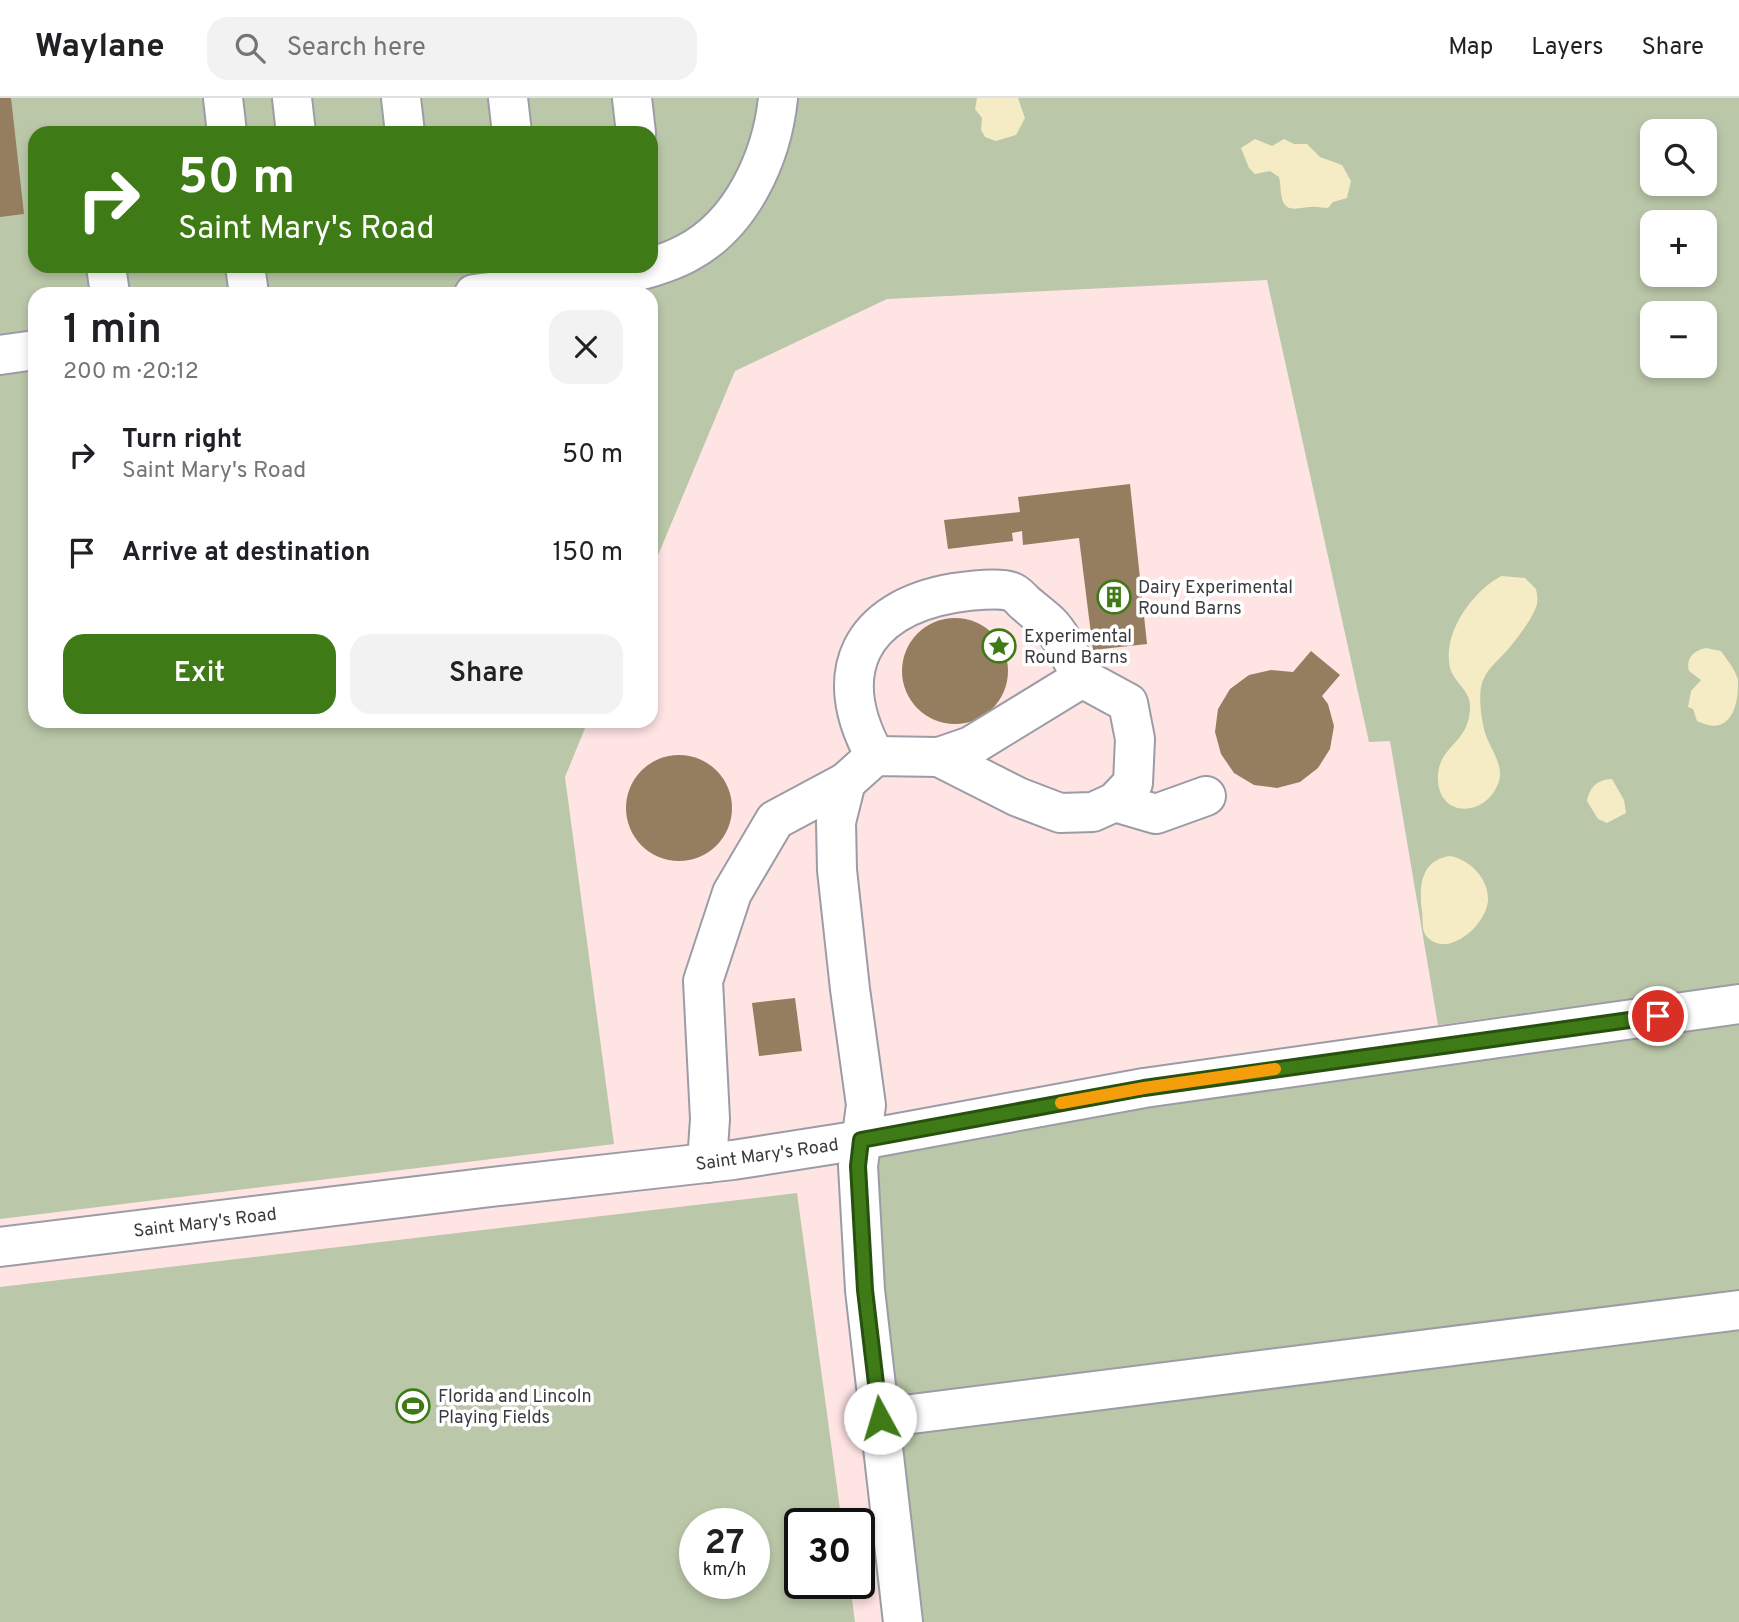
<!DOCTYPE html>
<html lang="en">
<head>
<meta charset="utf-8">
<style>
	:root { --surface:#fff; --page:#f2f2f2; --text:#202124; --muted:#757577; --line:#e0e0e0; --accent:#3e7b16 }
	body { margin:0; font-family:Overpass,sans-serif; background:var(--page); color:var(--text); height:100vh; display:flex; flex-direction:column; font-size:26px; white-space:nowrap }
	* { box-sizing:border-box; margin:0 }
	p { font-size:23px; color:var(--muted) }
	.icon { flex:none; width:38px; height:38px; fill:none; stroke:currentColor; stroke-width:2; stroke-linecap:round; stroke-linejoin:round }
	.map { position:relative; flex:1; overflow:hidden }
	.drawer { position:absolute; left:28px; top:189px; width:630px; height:441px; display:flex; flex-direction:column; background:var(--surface); border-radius:21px; box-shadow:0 4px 10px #0003 }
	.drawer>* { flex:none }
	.guide { position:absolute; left:28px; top:28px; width:630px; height:147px; border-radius:21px; box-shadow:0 4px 10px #0003; background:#3e7b16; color:#fff; overflow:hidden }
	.tools { position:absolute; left:1640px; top:21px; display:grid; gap:14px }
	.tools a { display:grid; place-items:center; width:77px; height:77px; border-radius:14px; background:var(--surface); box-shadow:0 4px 10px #0003; font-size:35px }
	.speed { position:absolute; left:679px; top:1410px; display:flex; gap:14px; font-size:35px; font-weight:700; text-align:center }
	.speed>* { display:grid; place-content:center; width:91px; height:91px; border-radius:50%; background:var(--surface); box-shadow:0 4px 10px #0003; line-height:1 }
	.speed small { font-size:18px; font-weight:400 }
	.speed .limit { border:4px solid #111; border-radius:10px; background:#fff; color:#111 }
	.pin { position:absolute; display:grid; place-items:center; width:60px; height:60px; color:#fff; margin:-30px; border:4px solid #fff; border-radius:50%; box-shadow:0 2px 7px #0007 }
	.me { position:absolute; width:77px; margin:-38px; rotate:354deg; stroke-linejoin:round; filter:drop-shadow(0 0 5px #0008) }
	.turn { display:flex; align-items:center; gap:24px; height:147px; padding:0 35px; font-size:32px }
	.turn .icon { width:91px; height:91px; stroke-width:2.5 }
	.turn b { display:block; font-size:49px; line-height:60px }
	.round { display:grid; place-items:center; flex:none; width:74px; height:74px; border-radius:21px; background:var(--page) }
	.overview { display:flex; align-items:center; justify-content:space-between; height:119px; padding:0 35px }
	h1 { font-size:42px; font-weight:600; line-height:52px }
	.action { display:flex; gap:14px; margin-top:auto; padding:14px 35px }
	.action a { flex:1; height:80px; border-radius:21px; background:var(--accent); color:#fff; font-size:28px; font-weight:600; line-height:80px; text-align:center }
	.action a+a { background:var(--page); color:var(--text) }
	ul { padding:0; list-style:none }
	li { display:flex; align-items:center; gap:21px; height:98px; padding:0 35px }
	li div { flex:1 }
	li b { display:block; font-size:26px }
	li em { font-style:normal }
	header { display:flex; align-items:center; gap:42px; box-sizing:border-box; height:98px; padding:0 35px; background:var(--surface); border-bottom:2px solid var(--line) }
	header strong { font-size:33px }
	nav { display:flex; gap:38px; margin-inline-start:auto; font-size:24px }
	.search { width:490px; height:63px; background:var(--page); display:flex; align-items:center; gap:18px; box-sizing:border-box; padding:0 24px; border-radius:21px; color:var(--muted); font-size:26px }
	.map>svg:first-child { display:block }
	.education { fill:#ffe4e4; fill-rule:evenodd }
	.green { fill:#bac7a8; fill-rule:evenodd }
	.sand { fill:#f5ecc6 }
	.building { fill:#957d5f }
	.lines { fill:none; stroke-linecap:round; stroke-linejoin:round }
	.minor-casing { stroke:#9b9ca5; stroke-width:42 }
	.minor { stroke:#fff; stroke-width:38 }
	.route-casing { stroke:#28500e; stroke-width:18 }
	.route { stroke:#3e7b16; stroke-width:12 }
	.slow { stroke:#f59e0b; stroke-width:12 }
	.labels { text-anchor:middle; stroke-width:7; stroke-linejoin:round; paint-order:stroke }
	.poi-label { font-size:18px; fill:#3b3b3f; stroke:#fff; text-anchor:start }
	.street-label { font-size:18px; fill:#3b3b3f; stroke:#fff }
</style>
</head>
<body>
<header>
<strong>Waylane</strong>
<div class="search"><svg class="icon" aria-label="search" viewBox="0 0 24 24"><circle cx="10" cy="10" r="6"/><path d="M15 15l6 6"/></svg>Search here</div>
<nav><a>Map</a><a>Layers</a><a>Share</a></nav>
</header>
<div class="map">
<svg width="1739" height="1524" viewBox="0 0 1739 1524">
	<rect width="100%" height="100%" fill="#f4f4ff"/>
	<path class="education" d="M0,0h1739v1524h-1739zM1652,33h52v53h-52zM35,35h616v133h-616zM1652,124h52v53h-52zM35,196h616v427h-616zM1652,215h52v53h-52zM695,1426h59v60h-59zM800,1426h59v60h-59z"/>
	<g class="green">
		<path d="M0,0h1739v886l-301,41 -48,-284 -21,1 -102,-462 -380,19 -152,72 -84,201v-278h-616v427h553l-23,56 49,367 -614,75zM1652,33h52v53h-52zM35,35h616v133h-616zM1652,124h52v53h-52zM1652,215h52v53h-52z"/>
		<path d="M1739,921v603h-820l-48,-457 15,-14 314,-54z"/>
		<path d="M797,1095l45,331h-42v60h50l5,38h-855v-335zM695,1426h59v60h-59z"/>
	</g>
	<g class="sand">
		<path d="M977,0h41l7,20 -9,17 -20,6 -11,-4 -4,-7 1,-12 -7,-9z"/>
		<path d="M1255,41l17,7 12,-7 10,5h13l13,13 22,8 9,16 -4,17 -14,4 -5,6c-6,0 -12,-2 -17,-1 -10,0 -25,7 -29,-8 -2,-7 -1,-15 -3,-22l-9,-6 -15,3 -6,-6 -8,-20z"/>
		<path d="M1501,478l24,2 11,11c1,5 2,10 1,15 -4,15 -25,42 -36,53 -9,9 -17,16 -20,30 -2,13 0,29 3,42 4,18 22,36 14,55 -14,35 -63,34 -60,-10 3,-31 33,-31 32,-70 -1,-14 -16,-22 -20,-36 -8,-35 22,-76 51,-92z"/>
		<path d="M1706,550l15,3c7,10 14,18 17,29 1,29 -9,57 -41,41l-4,-12 -5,-2 3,-16 10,-11 -12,-9c-3,-13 4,-20 17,-23z"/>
		<path d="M1612,681l12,21 2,13 -19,10 -9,-4 -11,-18c3,-15 10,-21 25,-22z"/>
		<path d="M1449,758c19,2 40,22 39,44 -1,19 -23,42 -42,44 -9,1 -19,-4 -22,-12 -2,-6 -1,-15 -2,-21 -3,-24 -2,-50 27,-55z"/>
	</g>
	<g class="building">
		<path d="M0,0h11l13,116 -24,3z"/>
		<path d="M1130,386l17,160 -54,6 -14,-112 -56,7 -1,-14 -10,2 1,8 -65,8 -4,-29 76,-8 -2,-15z"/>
		<circle cx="955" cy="573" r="53"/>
		<path d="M1311,553l29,24 -18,21 6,8 6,22 -4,23 -12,19 -18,14 -23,6 -23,-3 -20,-12 -13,-19 -6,-22 3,-23 12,-20 19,-14 22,-5 22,2z"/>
		<circle cx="679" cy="710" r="53"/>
		<path d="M795,900l7,53 -43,5 -7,-53z"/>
	</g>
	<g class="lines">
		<defs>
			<g id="minor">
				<path d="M223,0l4,35"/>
				<path d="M292,0l4,35"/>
				<path d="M401,0l4,35"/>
				<path d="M508,0l4,35"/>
				<path d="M632,0l4,35"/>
				<path d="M106,168l4,28"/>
				<path d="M245,168l4,28"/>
				<path d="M474,196c62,-8 159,-12 213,-41 55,-29 85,-96 91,-155"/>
				<path d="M0,257l35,-5"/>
				<path d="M875,658c-46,-83 -15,-147 79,-163 13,-2 47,-6 58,-1 4,1 9,7 12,10 8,7 17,14 25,21 14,14 23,38 33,55"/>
				<path d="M939,659l79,40 42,16 33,-1 22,-10"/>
				<path d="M707,1065l3,-44 -7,-138 29,-88 43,-73 71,-38"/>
				<path d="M0,1149l491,-60 242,-27 128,-20 283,-52 595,-84"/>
				<path d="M880,1320l859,-108"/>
				<path d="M903,1524l-38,-332 -7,-124 8,-61 -16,-116 -13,-119 -1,-48 10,-40 29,-26 64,1 32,-11 111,-68 46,25 7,36 -2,44 -18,19 41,12 50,-18"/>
			</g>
		</defs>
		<use href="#minor" class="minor-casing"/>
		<use href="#minor" class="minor"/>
	</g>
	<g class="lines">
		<defs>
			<path id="route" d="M880,1320l-15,-128 -7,-124 3,-26 283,-52 514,-72"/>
		</defs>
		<use href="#route" class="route-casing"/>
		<use href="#route" class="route"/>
		<path class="slow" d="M1061,1005l83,-15 131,-19"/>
	</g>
	<defs>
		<symbol id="building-ring" viewBox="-11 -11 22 22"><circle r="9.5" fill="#fff" stroke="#3e7b16" stroke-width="1.5"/><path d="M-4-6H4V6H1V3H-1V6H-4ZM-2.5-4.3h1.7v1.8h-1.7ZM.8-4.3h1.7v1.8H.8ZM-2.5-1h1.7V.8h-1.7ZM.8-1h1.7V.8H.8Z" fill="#3e7b16"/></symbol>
		<symbol id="sight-ring" viewBox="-11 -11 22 22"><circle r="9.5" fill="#fff" stroke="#3e7b16" stroke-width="1.5"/><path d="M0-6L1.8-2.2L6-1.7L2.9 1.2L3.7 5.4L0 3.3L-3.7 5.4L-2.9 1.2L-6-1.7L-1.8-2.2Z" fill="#3e7b16"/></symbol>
		<symbol id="stadium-ring" viewBox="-11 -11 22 22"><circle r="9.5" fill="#fff" stroke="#3e7b16" stroke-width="1.5"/><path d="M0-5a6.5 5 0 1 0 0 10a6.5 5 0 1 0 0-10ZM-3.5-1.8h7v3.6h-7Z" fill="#3e7b16"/></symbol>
	</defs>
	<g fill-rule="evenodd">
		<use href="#building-ring" x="1095" y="480" width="38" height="38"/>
		<use href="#sight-ring" x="980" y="529" width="38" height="38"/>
		<use href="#stadium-ring" x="394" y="1289" width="38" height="38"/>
	</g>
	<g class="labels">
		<g class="poi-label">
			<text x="1138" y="495">Dairy Experimental<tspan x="1138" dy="21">Round Barns</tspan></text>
			<text x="1024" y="544">Experimental<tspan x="1024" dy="21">Round Barns</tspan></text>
			<text x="438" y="1304">Florida and Lincoln<tspan x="438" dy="21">Playing Fields</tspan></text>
		</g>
		<g class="street-label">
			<text transform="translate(767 1056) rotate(-8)" y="6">Saint Mary's Road</text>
			<text transform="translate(205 1124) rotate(-7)" y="6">Saint Mary's Road</text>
		</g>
	</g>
</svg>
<div class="tools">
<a><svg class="icon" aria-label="search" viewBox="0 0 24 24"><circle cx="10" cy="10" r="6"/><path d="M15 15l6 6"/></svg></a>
<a>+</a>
<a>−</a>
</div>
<div class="speed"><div>27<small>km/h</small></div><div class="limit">30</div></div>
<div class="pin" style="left:1658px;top:918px;background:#d93025"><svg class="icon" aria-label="arrive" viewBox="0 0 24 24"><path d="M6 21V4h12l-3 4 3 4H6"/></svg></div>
<svg class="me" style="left:880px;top:1320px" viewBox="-20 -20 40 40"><circle r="19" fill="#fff"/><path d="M0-13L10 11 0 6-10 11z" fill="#3e7b16"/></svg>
<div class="guide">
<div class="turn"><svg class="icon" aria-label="right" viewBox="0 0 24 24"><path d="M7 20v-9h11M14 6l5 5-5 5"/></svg><div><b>50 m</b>Saint Mary's Road</div></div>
</div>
<section class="drawer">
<div class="overview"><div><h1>1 min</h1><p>200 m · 20:12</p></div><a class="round"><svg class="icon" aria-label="close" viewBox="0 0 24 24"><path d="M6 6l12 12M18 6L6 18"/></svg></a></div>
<ul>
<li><svg class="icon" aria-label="right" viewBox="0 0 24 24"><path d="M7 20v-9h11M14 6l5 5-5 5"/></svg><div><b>Turn right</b><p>Saint Mary's Road</p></div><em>50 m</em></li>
<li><svg class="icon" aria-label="arrive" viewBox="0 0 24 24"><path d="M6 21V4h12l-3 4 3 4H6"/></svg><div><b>Arrive at destination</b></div><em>150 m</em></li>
</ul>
<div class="action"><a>Exit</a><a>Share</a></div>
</section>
</div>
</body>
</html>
